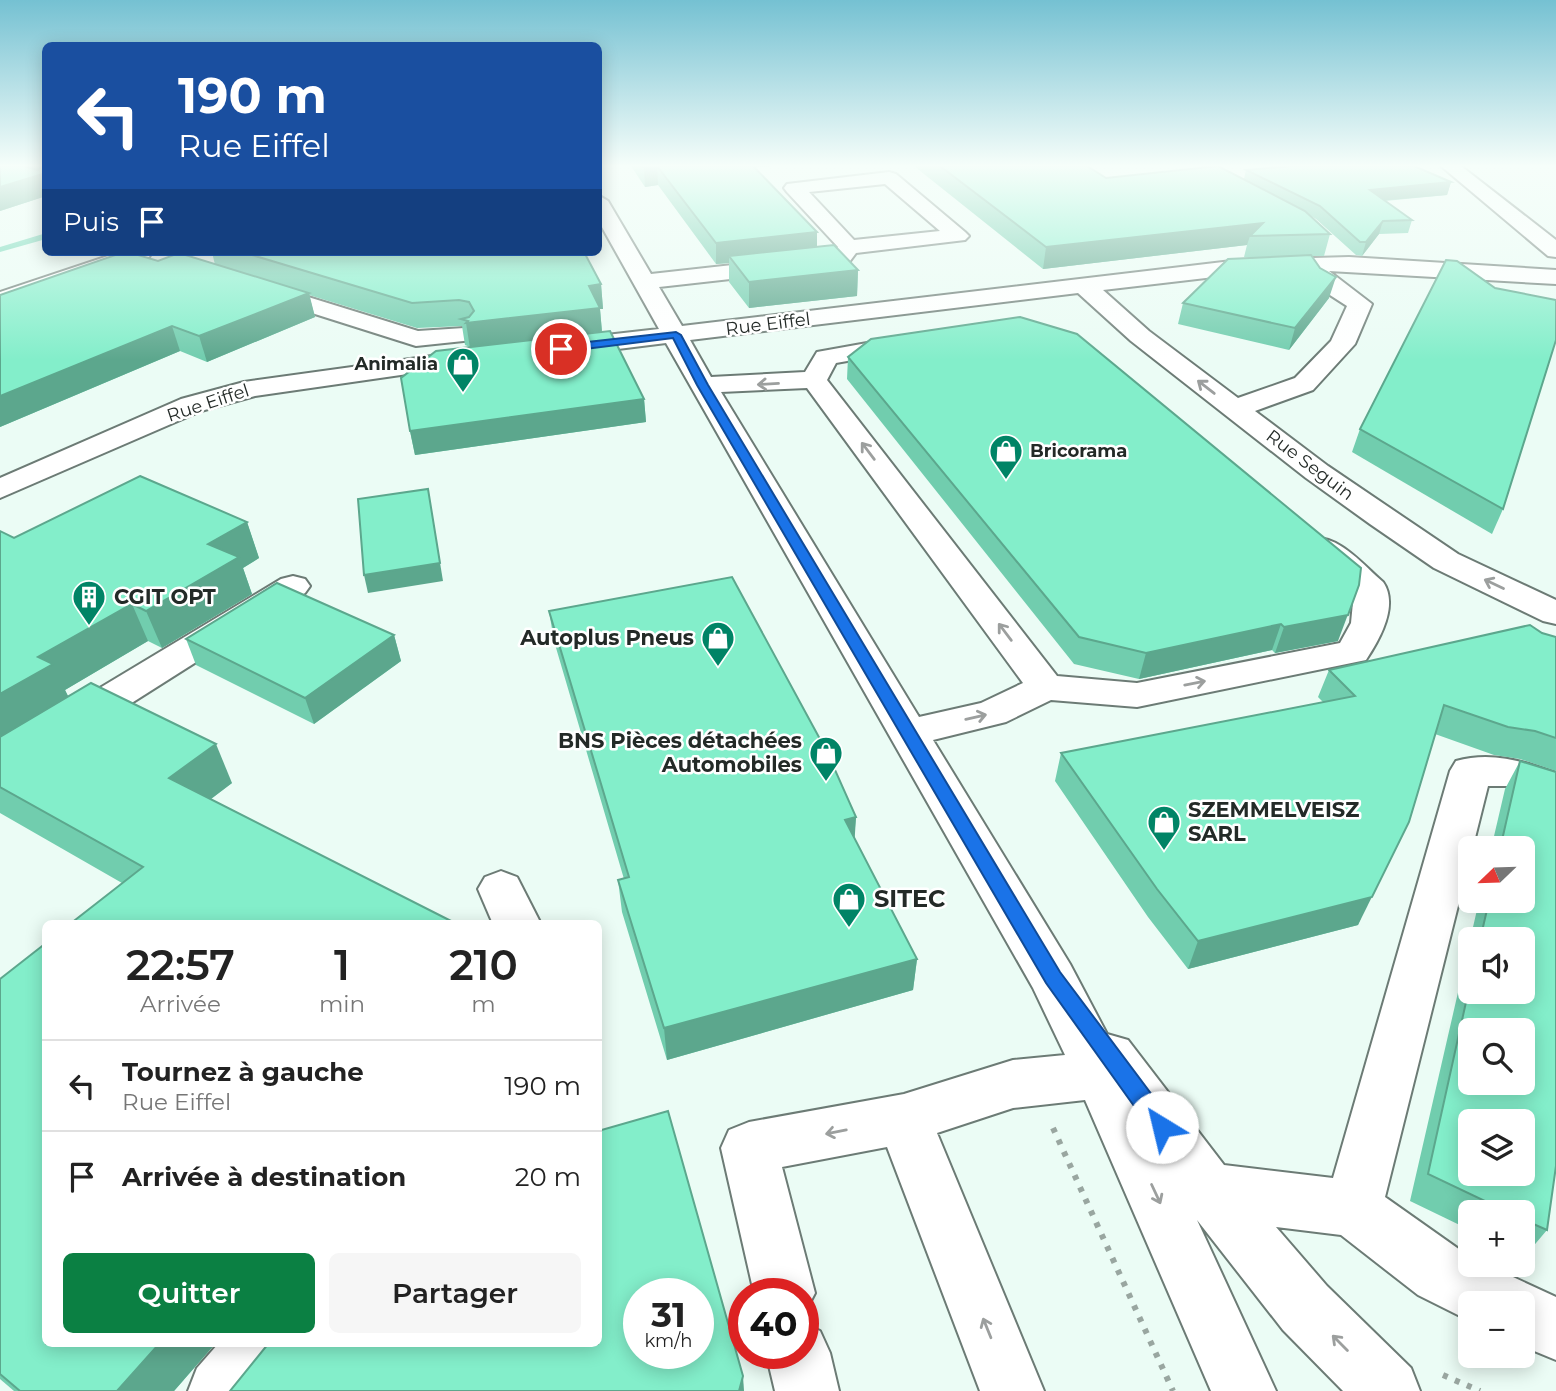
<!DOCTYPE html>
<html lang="fr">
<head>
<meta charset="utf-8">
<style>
	:root { --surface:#fff; --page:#f6f6f6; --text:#222; --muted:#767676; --line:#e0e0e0; --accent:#0b8043 }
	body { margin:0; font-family:Montserrat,sans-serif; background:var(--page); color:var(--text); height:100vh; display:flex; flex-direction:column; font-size:26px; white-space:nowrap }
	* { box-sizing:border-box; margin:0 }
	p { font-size:23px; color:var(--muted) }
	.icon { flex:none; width:38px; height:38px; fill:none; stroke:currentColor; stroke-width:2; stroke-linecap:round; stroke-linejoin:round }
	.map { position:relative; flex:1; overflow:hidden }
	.sheet { position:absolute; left:42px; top:920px; width:560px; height:427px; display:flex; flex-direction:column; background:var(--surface); border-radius:10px; box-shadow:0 4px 18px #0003 }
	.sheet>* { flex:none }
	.hud { position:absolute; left:42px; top:42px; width:560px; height:214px; border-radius:10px; box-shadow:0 4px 18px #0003; background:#1a4fa0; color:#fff; overflow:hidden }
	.needle { width:46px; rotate:247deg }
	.tools { position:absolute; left:1458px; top:836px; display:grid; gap:14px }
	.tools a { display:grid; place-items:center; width:77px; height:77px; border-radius:10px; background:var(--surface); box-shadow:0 4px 18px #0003; font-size:35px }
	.speed { position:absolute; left:623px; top:1278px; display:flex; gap:14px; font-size:35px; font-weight:700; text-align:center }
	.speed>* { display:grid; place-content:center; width:91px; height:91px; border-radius:50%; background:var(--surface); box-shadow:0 4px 18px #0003; line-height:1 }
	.speed small { font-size:18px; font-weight:400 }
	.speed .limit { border:10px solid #d22; background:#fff; color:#111 }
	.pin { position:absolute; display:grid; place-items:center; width:60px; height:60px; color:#fff; margin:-30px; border:4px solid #fff; border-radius:50%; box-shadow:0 2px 7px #0007 }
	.me { position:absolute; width:77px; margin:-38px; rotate:324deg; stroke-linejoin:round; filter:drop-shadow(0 0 5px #0008) }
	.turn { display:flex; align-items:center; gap:24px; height:147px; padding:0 21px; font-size:32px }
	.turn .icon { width:91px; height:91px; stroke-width:2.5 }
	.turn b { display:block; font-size:49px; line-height:60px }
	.then { display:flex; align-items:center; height:66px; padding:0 21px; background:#0003; gap:14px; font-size:26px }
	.eta { display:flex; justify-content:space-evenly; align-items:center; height:119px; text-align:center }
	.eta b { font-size:42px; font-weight:600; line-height:49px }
	.primary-button { display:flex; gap:14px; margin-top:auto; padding:14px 21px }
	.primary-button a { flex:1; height:80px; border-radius:10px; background:var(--accent); color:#fff; font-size:28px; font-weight:600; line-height:80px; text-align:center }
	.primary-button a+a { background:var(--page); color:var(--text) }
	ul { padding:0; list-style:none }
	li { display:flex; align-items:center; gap:21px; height:91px; padding:0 21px; border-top:2px solid var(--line) }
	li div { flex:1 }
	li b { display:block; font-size:26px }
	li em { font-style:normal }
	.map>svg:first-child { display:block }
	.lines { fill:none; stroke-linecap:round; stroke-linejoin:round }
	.stream { fill:#68d4b1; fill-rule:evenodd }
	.minor-casing { stroke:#6c7b75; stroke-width:4 }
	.major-casing { stroke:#6c7b75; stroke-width:4 }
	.path { stroke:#99a6a0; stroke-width:6; stroke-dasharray:5 8; stroke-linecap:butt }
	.minor { fill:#fff; fill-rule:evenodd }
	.major { fill:#fff; fill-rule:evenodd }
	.wall { fill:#71cdae; fill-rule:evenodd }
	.shaded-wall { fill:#5ca78d }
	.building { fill:#83eeca; stroke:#5ca78d; stroke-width:2; fill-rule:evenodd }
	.oneway { stroke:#9c9f9e }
	.route { fill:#1a73e8; stroke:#114b97; stroke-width:2 }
	.labels { text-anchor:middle; stroke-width:5; stroke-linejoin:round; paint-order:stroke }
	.far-street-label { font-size:18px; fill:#232a27; stroke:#fff }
	.far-poi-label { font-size:18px; font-weight:bold; fill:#232a27; stroke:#fff; text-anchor:end }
	.poi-label { font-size:21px; font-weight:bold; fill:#232a27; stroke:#fff; text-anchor:start }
	.near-poi-label { font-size:24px; font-weight:bold; fill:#232a27; stroke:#fff; text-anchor:start }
</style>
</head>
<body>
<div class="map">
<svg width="1556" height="1391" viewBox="0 0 1556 1391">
	<rect width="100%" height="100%" fill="#ebfcf5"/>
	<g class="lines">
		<path class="stream" d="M43,234h3v5l-46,13v-5z"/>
		<defs>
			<g id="minor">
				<path d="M1441,166h20l95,74v17l-8,-1z"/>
				<path d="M889,172l7,2 69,58 4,4 -4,4 -109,13 -9,12 -8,2 -180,20 23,39 558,-66 109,-3 207,13v14l-227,-13 43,33 -17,40 -42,46 -58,21 73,55 130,88 98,46v24l-13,-3 -109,-53 -64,-44 -64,-46 -175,-137 -53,-48 -388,47 21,37 94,-5 12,-20 89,-16 9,3 4,5 -4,5 -79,14 -9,17 230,296 80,7 203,-40 11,-20 3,-31 -46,-39 -4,-7 4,-7c29,-7 54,25 75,43 16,23 -3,57 -17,78l-229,47 -86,-7 -45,22 -73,18 137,224 37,70 21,6 96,125 109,13 117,-407 6,-10c35,-10 67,0 100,12v30l-49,-17h-19l-103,411 85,60v8h17l69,32v63l-34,-14v-42h-52v17l-52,-26 -77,-60 -65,-8 51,59 84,82 9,23h-77l-60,-61 -86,-110 79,171h-65l-126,-291 -72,8 -76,25 107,258h-64l-93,-244 -105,20 33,126 -12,23v-23h-49l-33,-145 8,-18 20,-8 155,-28 109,-34 52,-5 -32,-67 -367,-645 -104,13 -9,-3 -4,-5 4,-5 9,-3 97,-11 -61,-109v-25l10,6 43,73 181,-20 6,-7 -51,-55 -3,-4 3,-4zM885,184l55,47 -86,9 -45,-48zM1307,272l9,14 31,20 -16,35 -36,37 -57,20 -89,-67 -46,-41 137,-16zM807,388l216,295 -42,20 -62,14 -198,-325z"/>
				<path d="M263,283l155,48 46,-3 9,2 3,5 -3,5 -57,6 -161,-51 -4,-5 4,-5z"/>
				<path d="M468,351l9,3 4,5 -4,5 -222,32 -54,15 -201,87v-20l181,-79 63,-17z"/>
				<path d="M293,576l12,3 5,7 -5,7 -290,184 -15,4v-33l281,-169z"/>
				<path d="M501,871l16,6 24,47h-48l-15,-35 7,-12z"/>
				<path d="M803,1323l17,8 10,22 9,38h-64l-9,-38h37z"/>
				<path d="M218,1344h74l-10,22 -20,25h-74l9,-23z"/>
			</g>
			<path id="major" d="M120,252h32l-3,5 -149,50v-15z"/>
		</defs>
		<use href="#minor" class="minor-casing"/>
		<use href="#major" class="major-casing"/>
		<g class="path">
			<path d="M1053,1128l120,263"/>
			<path d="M1443,1375l37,16"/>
		</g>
		<use href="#minor" class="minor"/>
		<use href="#major" class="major"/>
	</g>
	<g class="wall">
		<path d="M0,166h46v30l-46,15z"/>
		<path d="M631,166h142l-19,1 63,65v15l41,23 -1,26 -108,12 -20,-26v-19l-13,1 -58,-79 -13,2z"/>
		<path d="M914,166h173l19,12 138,1 2,-9 205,12 -4,13 -62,6 27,19 -4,13 -29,1 -17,22 -6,-1 -40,-36 -5,-3 19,18 -6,22h-12l17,42 -40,52 -111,-26 5,-21 85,-46h-24l3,-12 -204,24z"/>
		<path d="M212,252h372l17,32 2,25h-3l2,22 42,68 2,23 -231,33 -5,-24 60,-84 -5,-2 -3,-19 -45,2 -108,-33 6,22 -108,45 -27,-11 -180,76v-132l158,-34 57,4z"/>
		<path d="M848,357l490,284 -63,12 -3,-3 -133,29 -65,-15 -227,-285z"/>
		<path d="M1360,429l143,80 -11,25 -140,-82z"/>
		<path d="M247,522l12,36 -16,10 9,26 -90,54 -14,-7 -83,49 3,6 164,87 -21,16 246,125 -335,-41 -122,-70v-282l14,7z"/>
		<path d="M549,611l307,206 -2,21 63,121 -4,31 -246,70 -45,-148 -4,-32 6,-1 -70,-238z"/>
		<path d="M1542,633l14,4v134l-36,-12 -26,-4 -59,-21 -77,191 -170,44 -40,-52 -93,-136 6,-28 262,-51 -5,-5 11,-27z"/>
		<path d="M394,635l7,26 -87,63 -118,-59 -10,-26z"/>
		<path d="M1520,761l27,469 -22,26 -3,-1v-42h-52v17l-60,-29 69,-300h43v-52h-31l14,-60zM1470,940h52l-52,52z"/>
		<path d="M0,979l215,365 -41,47h-160l-14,-12z"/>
	</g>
	<g class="shaded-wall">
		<path d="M657,166l1,19 -13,2 -1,-20z"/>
		<path d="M738,166h35l-35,3z"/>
		<path d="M46,173v23l-46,15v-24z"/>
		<path d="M1451,182l-4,13 -81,7 4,-12z"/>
		<path d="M1383,221l-4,13 -17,22 4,-14z"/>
		<path d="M1263,223l-13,13 -3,9 -204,24 3,-22z"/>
		<path d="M817,232v21l-88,3v7l-13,1v-21z"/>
		<path d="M858,270l-1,26 -108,12v-26z"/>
		<path d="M1336,277l-7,21 -40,52 6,-22z"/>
		<path d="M601,284l2,25h-3l2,24 -132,15 -4,-25 123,-37z"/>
		<path d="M309,293l6,24 -108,45 -8,-26z"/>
		<path d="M172,326l8,25 -180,76v-31z"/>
		<path d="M644,399l2,23 -231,33 -5,-24z"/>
		<path d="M428,489l15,92 -75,12 -4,-18z"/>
		<path d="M247,522l12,36 -16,10 9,26 -90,54 -16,-37 62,-67z"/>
		<path d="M1359,585l-21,56 -63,12 9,-26z"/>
		<path d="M132,604l16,37 -83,49 6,12 -71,43v-51l38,-37z"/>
		<path d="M1281,624l-9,26 -133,29 7,-26z"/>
		<path d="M394,635l7,26 -87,63 -9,-26z"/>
		<path d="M216,744l16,39 -45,34 -18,-39z"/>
		<path d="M856,817l-2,32 -9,-29z"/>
		<path d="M1409,822l-51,103 -170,44 10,-28z"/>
		<path d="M917,959l-4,31 -246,70 -3,-32z"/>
		<path d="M159,1344h56l-41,47h-57z"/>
		<path d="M743,1376l1,15h-5z"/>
	</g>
	<g class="building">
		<path d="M0,166h23l15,4 3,-3v-1h5v7l-46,14z"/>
		<path d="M642,166h111l64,66 -101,11 -59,-77 -13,1z"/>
		<path d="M940,166h147l19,12 112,-12 87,45 25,23 -80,2 13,-13 -217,24z"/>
		<path d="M1292,166h122l37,16 -81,8 42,30 -29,1 -17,21h-6l-40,-36 -74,-36z"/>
		<path d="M834,245l24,25 -109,12 -20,-26z"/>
		<path d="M124,252h4l30,9 21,-8 130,40 -110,43 -27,-10 -172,70v-101z"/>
		<path d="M242,252h342l17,32 -12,2 11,22 -134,15 2,-2 -7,-2 8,-2 5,-6 -5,-9 -10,-2 -47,3z"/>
		<path d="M1311,255l9,13 16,9 -41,51 -112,-25 45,-44z"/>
		<path d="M1446,260l11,1 38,27 61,12v40l-53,169 -143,-80z"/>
		<path d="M1020,317l57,17 284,234 -2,17 -11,30 -64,12 -3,-3 -135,29 -67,-16 -231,-280 23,-18z"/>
		<path d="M610,331l34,68 -234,32 -9,-53 35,-27z"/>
		<path d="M140,476l107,46 -39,22 31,13 -93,54 -14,-7 -94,53 15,7 -53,30v-163l14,7z"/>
		<path d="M428,489l12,74 -76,12 -6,-76z"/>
		<path d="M732,577l95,175 29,65 -11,3 72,139 -253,69 -46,-148 11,-3 -80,-266z"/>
		<path d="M277,583l117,52 -89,63 -119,-59z"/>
		<path d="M1530,625l12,8 14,4v101l-21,-7 -27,-4 -64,-22 -35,117 -37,75 -174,44 -41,-52 -96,-136 294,-57 -26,-26z"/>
		<path d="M91,683l125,61 -47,34 288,146h-387l73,-57 -143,-80v-50z"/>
		<path d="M1520,761l36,11v394l-9,64 -25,-11v-6h-12l-82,-39 42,-190v8h52v-52h-42l9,-39h33v-52h-22zM1470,1031h52v52h-52zM1470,1122h52v52h-52z"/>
		<path d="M46,943v401h113l-42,47h-97l-20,-17v-395z"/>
		<path d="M668,1111l75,265 -4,15h-509l38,-47h330v-213zM639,1293h59v60h-59z"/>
	</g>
	<defs><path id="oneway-shaft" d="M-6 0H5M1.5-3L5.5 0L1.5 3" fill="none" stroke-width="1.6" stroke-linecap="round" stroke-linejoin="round" transform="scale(1.75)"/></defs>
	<g class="oneway">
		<use href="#oneway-shaft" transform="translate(768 384) rotate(177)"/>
		<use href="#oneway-shaft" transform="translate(1206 387) rotate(-142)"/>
		<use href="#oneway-shaft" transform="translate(868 451) rotate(-127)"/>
		<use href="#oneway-shaft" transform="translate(1494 584) rotate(-155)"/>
		<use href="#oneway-shaft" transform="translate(1005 632) rotate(-127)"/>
		<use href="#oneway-shaft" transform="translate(1195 683) rotate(-11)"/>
		<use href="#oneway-shaft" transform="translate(976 717) rotate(-13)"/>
		<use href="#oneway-shaft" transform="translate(836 1132) rotate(169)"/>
		<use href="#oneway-shaft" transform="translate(1156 1194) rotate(65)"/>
		<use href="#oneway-shaft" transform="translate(987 1328) rotate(-112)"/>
		<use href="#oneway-shaft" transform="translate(1340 1343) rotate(-135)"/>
	</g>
	<linearGradient id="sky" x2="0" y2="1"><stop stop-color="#75c1d2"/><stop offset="0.46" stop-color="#f6fefa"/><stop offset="1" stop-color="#f6fefa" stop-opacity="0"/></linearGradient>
	<rect width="1556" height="360" fill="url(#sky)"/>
	<path class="route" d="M676,332l5,3 27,50 352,587 110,147 3,8 -3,7 -8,3 -8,-3 -108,-151 -349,-598 -24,-47 -112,14 -5,-3 5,-4z"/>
	<defs>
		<symbol id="shop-pin" viewBox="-11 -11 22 30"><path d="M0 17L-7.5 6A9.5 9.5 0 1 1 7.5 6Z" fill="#008466" stroke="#fff"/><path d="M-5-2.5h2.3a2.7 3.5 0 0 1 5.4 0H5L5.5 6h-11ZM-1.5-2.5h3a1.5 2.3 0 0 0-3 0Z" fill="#fff"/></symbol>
		<symbol id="building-pin" viewBox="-11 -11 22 30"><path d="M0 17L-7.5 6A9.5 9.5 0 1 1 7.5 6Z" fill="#008466" stroke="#fff"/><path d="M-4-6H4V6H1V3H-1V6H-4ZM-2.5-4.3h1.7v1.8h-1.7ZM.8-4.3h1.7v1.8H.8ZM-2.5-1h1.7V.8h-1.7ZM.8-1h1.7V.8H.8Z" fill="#fff"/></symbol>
	</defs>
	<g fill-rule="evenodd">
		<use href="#shop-pin" x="444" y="345" width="38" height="52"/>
		<use href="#shop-pin" x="987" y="432" width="38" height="52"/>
		<use href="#building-pin" x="70" y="578" width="38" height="52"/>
		<use href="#shop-pin" x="699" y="619" width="38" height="52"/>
		<use href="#shop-pin" x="807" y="734" width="38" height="52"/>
		<use href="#shop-pin" x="1145" y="803" width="38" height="52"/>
		<use href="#shop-pin" x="830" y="880" width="38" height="52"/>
	</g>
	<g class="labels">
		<g class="far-street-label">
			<text transform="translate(768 324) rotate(-7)" y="6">Rue Eiffel</text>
			<text transform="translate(208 403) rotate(-18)" y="6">Rue Eiffel</text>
			<text transform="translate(1310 465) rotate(37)" y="6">Rue Seguin</text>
		</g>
		<g class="far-poi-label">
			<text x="438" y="370">Animalia</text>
			<text x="1030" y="457" text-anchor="start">Bricorama</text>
		</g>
		<g class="poi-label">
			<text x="114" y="604">CGIT OPT</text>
			<text x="694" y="645" text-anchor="end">Autoplus Pneus</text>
			<text x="802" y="748" text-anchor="end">BNS Pièces détachées<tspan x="802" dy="24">Automobiles</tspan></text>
			<text x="1188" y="817">SZEMMELVEISZ<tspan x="1188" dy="24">SARL</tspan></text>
		</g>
		<g class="near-poi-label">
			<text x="874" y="907">SITEC</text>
		</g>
	</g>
</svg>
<div class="tools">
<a><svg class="needle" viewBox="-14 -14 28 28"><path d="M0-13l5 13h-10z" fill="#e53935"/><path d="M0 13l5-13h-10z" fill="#767676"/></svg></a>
<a><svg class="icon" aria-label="sound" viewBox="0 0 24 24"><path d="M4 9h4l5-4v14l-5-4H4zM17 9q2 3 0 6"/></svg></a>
<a><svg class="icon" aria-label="search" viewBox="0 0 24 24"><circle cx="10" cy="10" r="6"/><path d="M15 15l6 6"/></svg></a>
<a><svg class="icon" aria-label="layers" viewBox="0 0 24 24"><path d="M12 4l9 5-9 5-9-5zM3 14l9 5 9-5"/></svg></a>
<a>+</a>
<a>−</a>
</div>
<div class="speed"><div>31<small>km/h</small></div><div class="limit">40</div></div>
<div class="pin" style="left:561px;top:349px;background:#d93025"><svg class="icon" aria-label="arrive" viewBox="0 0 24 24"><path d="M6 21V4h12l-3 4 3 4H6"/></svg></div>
<svg class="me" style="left:1162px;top:1127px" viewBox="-20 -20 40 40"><circle r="19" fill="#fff"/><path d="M0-13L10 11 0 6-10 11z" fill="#1a73e8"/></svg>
<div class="hud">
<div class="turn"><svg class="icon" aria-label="left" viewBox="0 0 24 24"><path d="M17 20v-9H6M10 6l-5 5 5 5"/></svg><div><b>190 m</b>Rue Eiffel</div></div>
<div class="then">Puis<svg class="icon" aria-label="arrive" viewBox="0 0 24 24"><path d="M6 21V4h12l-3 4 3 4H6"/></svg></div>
</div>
<section class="sheet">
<div class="eta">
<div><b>22:57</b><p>Arrivée</p></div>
<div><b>1</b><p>min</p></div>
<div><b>210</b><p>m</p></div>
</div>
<ul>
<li><svg class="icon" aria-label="left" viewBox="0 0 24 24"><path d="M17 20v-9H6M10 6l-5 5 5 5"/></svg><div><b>Tournez à gauche</b><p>Rue Eiffel</p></div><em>190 m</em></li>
<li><svg class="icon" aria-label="arrive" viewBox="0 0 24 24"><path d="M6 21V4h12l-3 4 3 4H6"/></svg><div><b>Arrivée à destination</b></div><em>20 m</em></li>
</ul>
<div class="primary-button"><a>Quitter</a><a>Partager</a></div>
</section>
</div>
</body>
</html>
